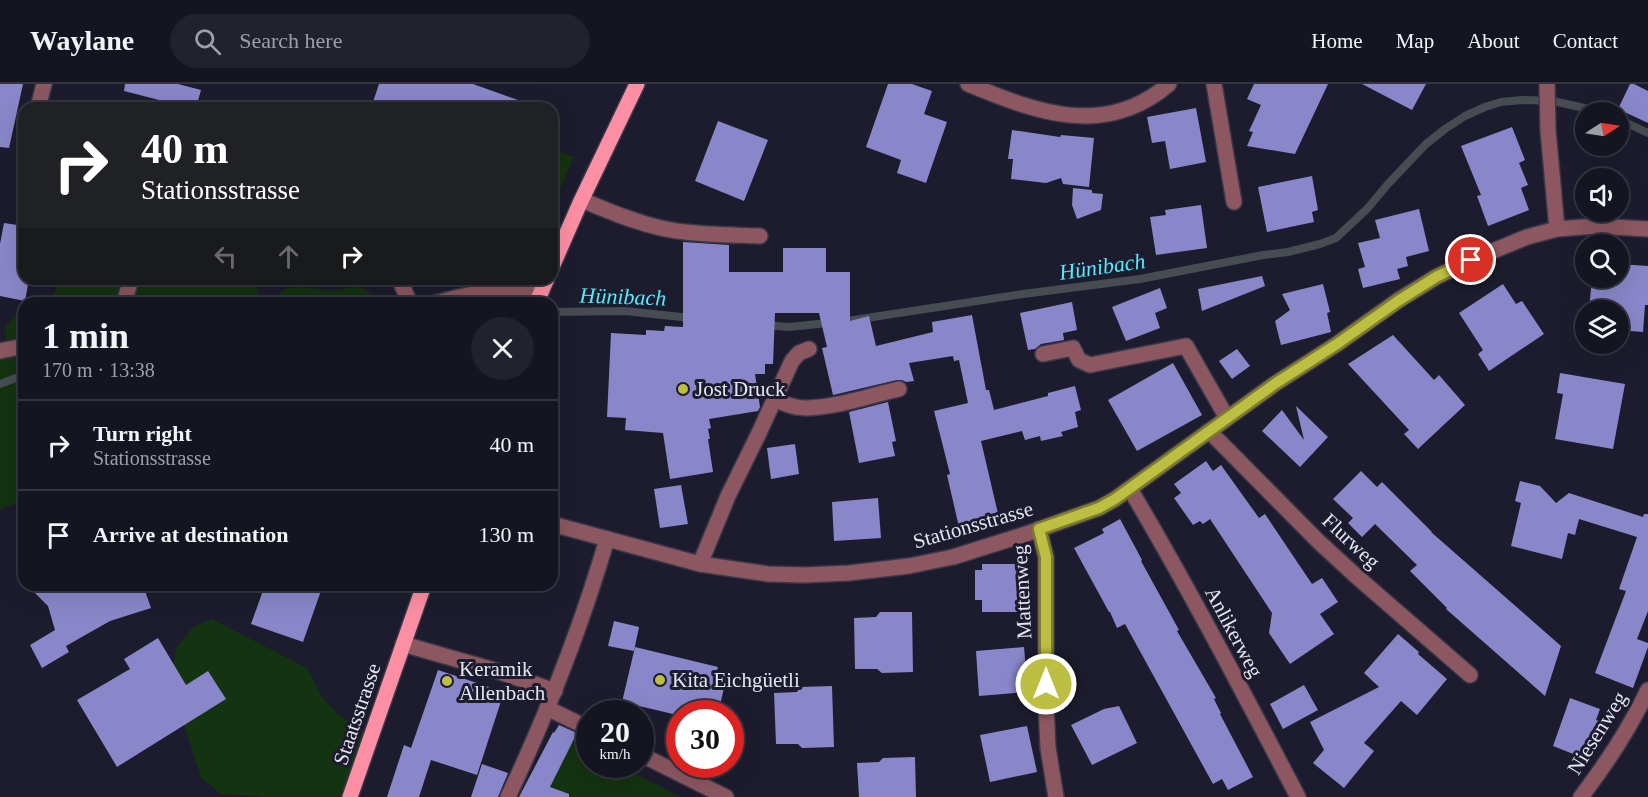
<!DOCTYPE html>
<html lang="en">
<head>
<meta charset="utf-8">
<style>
	:root { --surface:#151522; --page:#22222f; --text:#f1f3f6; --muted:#9d9fa5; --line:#343440 }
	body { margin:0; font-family:"Times New Roman",serif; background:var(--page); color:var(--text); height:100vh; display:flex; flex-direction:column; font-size:22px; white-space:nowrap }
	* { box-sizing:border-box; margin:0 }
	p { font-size:20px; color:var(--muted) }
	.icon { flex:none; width:33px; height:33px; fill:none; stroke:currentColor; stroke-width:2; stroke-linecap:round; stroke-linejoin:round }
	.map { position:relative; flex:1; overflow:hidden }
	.drawer { position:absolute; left:18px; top:213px; width:540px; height:294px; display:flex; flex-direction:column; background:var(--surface); border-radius:18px; box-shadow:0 6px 24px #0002,0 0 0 2px var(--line) }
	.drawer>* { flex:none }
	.top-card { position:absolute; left:18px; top:18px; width:540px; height:183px; border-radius:18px; box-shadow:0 6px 24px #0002,0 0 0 2px var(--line); background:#202124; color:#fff; overflow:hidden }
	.needle { width:39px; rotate:78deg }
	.tools { position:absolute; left:1575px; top:18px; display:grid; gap:12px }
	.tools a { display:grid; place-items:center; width:54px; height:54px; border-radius:50%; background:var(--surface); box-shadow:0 6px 24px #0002,0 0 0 2px var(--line); font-size:30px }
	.speed { position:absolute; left:576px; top:616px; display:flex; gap:12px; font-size:30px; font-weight:700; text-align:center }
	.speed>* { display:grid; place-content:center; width:78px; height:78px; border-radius:50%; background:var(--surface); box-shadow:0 6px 24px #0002,0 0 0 2px var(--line); line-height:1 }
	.speed small { font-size:15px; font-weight:400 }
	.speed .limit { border:9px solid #d22; background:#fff; color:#111 }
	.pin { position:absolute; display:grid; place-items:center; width:51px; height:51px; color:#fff; margin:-26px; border:3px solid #fff; border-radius:50%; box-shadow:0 2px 6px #0007 }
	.me { position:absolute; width:66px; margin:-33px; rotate:0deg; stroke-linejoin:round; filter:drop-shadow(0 0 4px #0008) }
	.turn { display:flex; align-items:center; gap:21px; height:126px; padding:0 24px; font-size:27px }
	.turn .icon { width:78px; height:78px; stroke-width:2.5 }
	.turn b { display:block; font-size:42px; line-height:51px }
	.lanes { display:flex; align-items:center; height:57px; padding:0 24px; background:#0003; justify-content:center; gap:30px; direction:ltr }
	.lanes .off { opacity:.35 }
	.round { display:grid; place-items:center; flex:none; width:63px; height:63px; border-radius:32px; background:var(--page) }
	.headline { display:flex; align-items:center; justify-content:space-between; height:102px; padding:0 24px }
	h1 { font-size:36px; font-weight:700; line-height:45px }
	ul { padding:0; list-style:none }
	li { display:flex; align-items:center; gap:18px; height:90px; padding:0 24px; border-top:2px solid var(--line) }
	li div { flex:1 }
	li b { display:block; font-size:22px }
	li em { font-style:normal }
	header { display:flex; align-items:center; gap:36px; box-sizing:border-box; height:84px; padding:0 30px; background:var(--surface); border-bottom:2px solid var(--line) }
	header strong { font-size:28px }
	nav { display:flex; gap:33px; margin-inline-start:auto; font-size:21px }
	.search { width:420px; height:54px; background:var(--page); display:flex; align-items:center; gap:15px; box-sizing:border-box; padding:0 21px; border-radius:33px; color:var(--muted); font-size:22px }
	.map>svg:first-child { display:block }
	.green { fill:#143310 }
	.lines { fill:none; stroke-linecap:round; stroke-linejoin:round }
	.stream { stroke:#464c52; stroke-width:8 }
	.building { fill:#8987c9 }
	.minor-casing { stroke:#383849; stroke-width:18 }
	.major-casing { stroke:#383849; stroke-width:18 }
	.minor { stroke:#8c5760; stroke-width:15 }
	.major { stroke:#fc8fa3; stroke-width:15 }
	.route-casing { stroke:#7b7c2c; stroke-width:15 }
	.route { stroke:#bdbf43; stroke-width:10 }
	.poi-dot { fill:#bdbf43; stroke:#1c1c2e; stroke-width:2 }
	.labels { text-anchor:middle; stroke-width:6; stroke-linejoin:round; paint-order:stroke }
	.poi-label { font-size:21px; fill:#e4e4f2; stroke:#1c1c2e; text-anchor:start }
	.street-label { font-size:21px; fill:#e4e4f2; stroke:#1c1c2e }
	.water-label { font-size:22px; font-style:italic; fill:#54ebfb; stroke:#1c1c2e }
</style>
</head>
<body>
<header>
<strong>Waylane</strong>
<div class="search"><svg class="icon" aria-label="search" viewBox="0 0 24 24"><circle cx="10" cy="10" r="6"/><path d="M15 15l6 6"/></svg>Search here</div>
<nav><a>Home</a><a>Map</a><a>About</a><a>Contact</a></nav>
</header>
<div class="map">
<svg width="1648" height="713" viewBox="0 0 1648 713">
	<rect width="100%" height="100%" fill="#1c1c2e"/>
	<g class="green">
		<path d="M552,65l22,8 -17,39 -5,-1z"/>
		<path d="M57,195h74l20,4 18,-2 3,-2h79c6,5 9,17 7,24h-213l11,-13z"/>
		<path d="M299,203l36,4 12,-3 13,-1 10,6 4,10h-105l15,-14z"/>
		<path d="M24,229v188l-24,8v-158l7,-2 -2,-22 11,-12z"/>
		<path d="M212,535l95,49 15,29 17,18 32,21 -21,61h-82l-47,-3 -20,-16 -16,-50 -15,-35 6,-45 17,-21z"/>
		<path d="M572,658l17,9 1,14h27l64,32h-136z"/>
	</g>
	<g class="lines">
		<g class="stream">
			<path d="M1618,35l30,14"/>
			<path d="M552,228l73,-1 66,7"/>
			<path d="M765,241l24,2 58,-6 176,-27 117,-15 123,-24 25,-3 32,-8 16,-6 31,-29 21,-25 38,-40 19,-15 20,-13 20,-9 16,-5 21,-2 31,1 49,11"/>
			<path d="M0,300l24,-9"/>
		</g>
	</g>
	<g class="building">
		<path d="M0,0h23l-14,64 -9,-1z"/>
		<path d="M125,0h53l23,6 -5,18h-35l2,-7 -39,-10z"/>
		<path d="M379,0h94l59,21v3h-161z"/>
		<path d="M888,0h24l20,7 -8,23 23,8 -21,61 -29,-10 4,-13 -35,-13z"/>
		<path d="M1254,0h74l-33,70 -48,-8 6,-14 -4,-1 12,-26 -14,-6z"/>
		<path d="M1362,0h64l-14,26z"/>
		<path d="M1630,0h4l14,7v32l-30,-14z"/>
		<path d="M1196,24l10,54 -36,7 -5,-28 -13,2 -5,-26z"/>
		<path d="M718,37l50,19 -24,61 -49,-20z"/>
		<path d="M1512,43l13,33 -6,3 9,22 -7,3 8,22 -41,16 -11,-30 4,-1 -20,-49z"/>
		<path d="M1012,46l48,7 1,-2 33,3 -5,49 -26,-3 -2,-6 -15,5 -35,-4 2,-20h-5z"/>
		<path d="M1312,92l6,34 -6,2 2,10 -47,10 -9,-45z"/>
		<path d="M1073,104l19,2v3l11,1 -2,16 -24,9 -5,-14z"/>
		<path d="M1201,121l6,43 -51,7 -6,-38 16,-2 -1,-5z"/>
		<path d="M1419,125l10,42 -23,6 2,9 -11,3 3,10 -37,9 -5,-19 7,-2 -7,-24 22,-5 -5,-18z"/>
		<path d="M4,139l20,3v53h5l-4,22 -25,-5v-52z"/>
		<path d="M683,158l46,3v27h54v-24h43v24h24v49l19,-5 7,30 57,-14 -1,-10 40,-7 14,75h3l5,20 54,-14v-3l27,-7 6,24 -6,2 3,15 -17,5 2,4 -22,5 -1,-5 -15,4 -3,-9 -41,10 18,77 -40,9 -12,-52 3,-1 -16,-63 34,-8 -9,-43 -5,1 -1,-5 -44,7 5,18 -8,1 -4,-2h-5l-64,15 -11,-47 5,-1 -8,-34h-44l-2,51h-8v10h-10l5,33 -2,4 -49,8 2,9 -3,1 2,10h-2l5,33 -43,7 -7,-46 -38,-3 1,-12 -19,-1 4,-84 35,2v-5l18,1 1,-5 18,1z"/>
		<path d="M1618,180l30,2v39h-3l-2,27 -25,-2v-20h-29l3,-32h26z"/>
		<path d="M1262,192l3,10 -63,25 -4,-22z"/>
		<path d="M1323,200l7,28 -3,1 4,19 -50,13 -6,-24 15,-11 -8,-16z"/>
		<path d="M1503,200l13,20 6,-3 22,33 -55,37 -11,-17 5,-4 -24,-37z"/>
		<path d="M1160,204l7,20 -12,5 5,15 -34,13 -14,-34z"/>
		<path d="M1072,218l5,28 -14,3 1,7 -23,4 -6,5 -7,1 -8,-37z"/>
		<path d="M1393,251l41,45 5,-5 26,30 -47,44 -14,-15 5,-4 -61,-66z"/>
		<path d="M1237,265l13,17 -18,13 -13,-18z"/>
		<path d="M1173,279l29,52 -65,36 -29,-51z"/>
		<path d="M1560,289l65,11 -12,65 -58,-10 8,-45 -6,-1z"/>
		<path d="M888,318l8,39 -4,1 3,14 -36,7 -10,-51z"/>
		<path d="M1296,322l32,31 -28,30 -38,-36 20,-21 22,30z"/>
		<path d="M795,360l4,30 -28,5 -4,-31z"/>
		<path d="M1206,377l7,10 8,-6 38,53 6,-4 47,70 10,-6 16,24 -18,12 14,20 -44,30 -21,-31 3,-20 -62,-94 -7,5 -3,-3 -7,4 -19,-27 7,-5 -7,-9z"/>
		<path d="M1361,387l16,16 5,-5 50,50h-1l130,114 -16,50 -99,-87 1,-1 -37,-37 7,-6 -42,-41 -13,13 -14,-14 5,-5 -20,-19z"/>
		<path d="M1520,397l20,5 16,17 13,-10 74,24 1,-3h4v97l-11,28 11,4v4l-15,41 -38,-15 31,-82 -7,-2 18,-52 -58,-18 -4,16 -7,-2 -6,26 -51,-13 10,-43 -6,-2z"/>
		<path d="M681,401l7,39 -28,4 -6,-39z"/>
		<path d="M878,414l3,40 -47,3 -2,-39z"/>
		<path d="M1120,435l22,41 -1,1 38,69 -2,1 39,67 -2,1 7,14 -1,1 33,63 -25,13 -6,-11 -9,5 -88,-160 -8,4 -7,-16h-1l-35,-64 30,-15 -2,-4z"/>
		<path d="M982,480h39v48h-39v-12h-7v-30h7z"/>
		<path d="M27,501h68l3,8 25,-8h20l8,23 -41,13 -44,25 3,6 -27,16 -12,-23 25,-15 -7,-24z"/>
		<path d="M265,501h58l-20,57 -52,-18z"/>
		<path d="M880,528h32l1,60 -31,1 -5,-4h-22l-1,-51 22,-1z"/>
		<path d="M614,537l25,6 -5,24 -26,-5z"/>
		<path d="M1398,550l21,18 -1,2 29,25 -30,36 -16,-14 -37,42 10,8 -30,37 -31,-25 11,-13 -14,-28 69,-35 -15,-14z"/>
		<path d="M158,554l28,47 22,-14 18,28 -109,68 -40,-67 53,-31 -6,-10z"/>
		<path d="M635,563l83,20 -3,9 11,3 -8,35h-45l-51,-12z"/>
		<path d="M1024,563l4,45 -49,4 -3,-45z"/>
		<path d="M438,586l66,22 -27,83 -46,-15 -12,37h-32l17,-52 7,3z"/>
		<path d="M1304,601l14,25 -35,19 -13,-25z"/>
		<path d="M832,602l2,61 -32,1 -4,-4h-22l-2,-51 23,-1 3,-5z"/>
		<path d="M1570,614l30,11 -4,11 9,3 -14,38 -38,-15z"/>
		<path d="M1119,622l18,37 -45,22 -21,-40 33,-16z"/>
		<path d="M559,641l18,8 -27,54 19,7v3h-50l34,-65 1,1z"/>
		<path d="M1027,642l10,46 -47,10 -10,-47z"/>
		<path d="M915,673l1,40h-57l-2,-34 22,-1 4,-4z"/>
		<path d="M482,680l26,9 -10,24h-27z"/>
	</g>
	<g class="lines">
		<defs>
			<g id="minor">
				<path d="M968,0c68,28 137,55 201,0"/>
				<path d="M1214,0l20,118"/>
				<path d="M1547,0l1,46 9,99"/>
				<path d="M38,24l6,-24"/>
				<path d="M582,116c31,13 69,29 103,32 25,3 50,3 75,4"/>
				<path d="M399,195l11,24"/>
				<path d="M124,219l7,-24"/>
				<path d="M436,219c31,-9 73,-17 106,-12"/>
				<path d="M0,267l24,-5"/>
				<path d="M1043,270l30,-6 6,12 11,5 96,-19 41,72"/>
				<path d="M774,315c7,3 15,7 22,8 27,5 76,-12 103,-18"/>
				<path d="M1209,347l110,111 37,34 114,99"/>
				<path d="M1130,405c60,101 114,205 168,308"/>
				<path d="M552,440l148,40 68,10 36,1 45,-2 60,-7 44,-9 73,-23 73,-26 16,-9 161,-116 61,-39 60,-43 39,-24 35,-17 56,-23 30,-8 39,-3 52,3"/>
				<path d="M1039,445l7,28v149l2,42 8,49"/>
				<path d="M700,480l28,-68 31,-63 33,-72 7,-8 10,-4"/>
				<path d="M403,560l94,27 58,20"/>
				<path d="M547,624l43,21"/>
				<path d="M640,670l86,43"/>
				<path d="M508,713c39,-83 73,-169 99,-258"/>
				<path d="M1581,713c27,-36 47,-66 67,-107"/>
			</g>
			<g id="major">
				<path d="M552,183l28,-64 57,-119"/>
				<path d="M536,219l11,-24"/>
				<path d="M350,713l74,-212"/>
			</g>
		</defs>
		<use href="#minor" class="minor-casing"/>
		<use href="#major" class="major-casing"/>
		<use href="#minor" class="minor"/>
		<use href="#major" class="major"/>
	</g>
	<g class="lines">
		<defs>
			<path id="route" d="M1046,600v-127l-7,-28 60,-21 16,-9 161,-116 61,-39 61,-43 38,-24 35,-17"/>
		</defs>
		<use href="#route" class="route-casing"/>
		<use href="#route" class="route"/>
	</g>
	<g class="poi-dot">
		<circle cx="683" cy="305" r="6"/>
		<circle cx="660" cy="596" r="6"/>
		<circle cx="447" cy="597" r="6"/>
	</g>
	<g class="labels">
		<g class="poi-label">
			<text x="695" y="312">Jost Druck</text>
			<text x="459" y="592">Keramik<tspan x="459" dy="24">Allenbach</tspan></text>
			<text x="672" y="603">Kita Eichgüetli</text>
		</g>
		<g class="street-label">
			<text transform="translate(973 441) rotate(-16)" y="7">Stationsstrasse</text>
			<text transform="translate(1351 457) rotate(43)" y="7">Flurweg</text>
			<text transform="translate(1022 508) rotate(-93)" y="7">Mattenweg</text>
			<text transform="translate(1234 548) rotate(62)" y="7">Anlikerweg</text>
			<text transform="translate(357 630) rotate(-71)" y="7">Staatsstrasse</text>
			<text transform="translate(1597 649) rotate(-58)" y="7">Niesenweg</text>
		</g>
		<g class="water-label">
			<text transform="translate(1102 182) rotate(-8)" y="8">Hünibach</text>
			<text transform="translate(623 212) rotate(2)" y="8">Hünibach</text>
		</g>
	</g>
</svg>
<div class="tools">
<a><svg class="needle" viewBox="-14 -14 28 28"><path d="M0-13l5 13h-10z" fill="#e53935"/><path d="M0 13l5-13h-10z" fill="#9d9fa5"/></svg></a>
<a><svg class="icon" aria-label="sound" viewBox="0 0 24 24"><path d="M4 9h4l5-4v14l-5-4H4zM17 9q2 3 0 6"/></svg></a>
<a><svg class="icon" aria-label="search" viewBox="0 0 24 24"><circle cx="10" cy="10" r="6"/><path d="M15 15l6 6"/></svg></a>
<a><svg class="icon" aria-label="layers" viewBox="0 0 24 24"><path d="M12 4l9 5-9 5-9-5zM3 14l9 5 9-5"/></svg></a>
</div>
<div class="speed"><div>20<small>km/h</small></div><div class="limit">30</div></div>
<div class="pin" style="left:1471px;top:176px;background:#d93025"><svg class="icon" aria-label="arrive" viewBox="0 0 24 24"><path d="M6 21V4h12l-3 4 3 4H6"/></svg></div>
<svg class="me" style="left:1046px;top:600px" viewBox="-20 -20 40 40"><circle r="17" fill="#bdbf43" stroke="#fff" stroke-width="3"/><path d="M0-11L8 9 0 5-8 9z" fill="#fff"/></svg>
<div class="top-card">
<div class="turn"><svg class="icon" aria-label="right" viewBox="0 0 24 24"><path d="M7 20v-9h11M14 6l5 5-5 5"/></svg><div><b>40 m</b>Stationsstrasse</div></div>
<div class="lanes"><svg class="icon off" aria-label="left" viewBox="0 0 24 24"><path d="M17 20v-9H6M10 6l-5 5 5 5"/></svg><svg class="icon off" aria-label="ahead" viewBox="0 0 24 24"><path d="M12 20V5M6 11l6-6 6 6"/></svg><svg class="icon" aria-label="right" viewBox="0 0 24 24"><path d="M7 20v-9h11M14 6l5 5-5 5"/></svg></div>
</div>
<section class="drawer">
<div class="headline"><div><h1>1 min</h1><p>170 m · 13:38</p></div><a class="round"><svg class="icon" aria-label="close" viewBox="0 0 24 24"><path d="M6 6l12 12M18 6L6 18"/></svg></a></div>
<ul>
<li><svg class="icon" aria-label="right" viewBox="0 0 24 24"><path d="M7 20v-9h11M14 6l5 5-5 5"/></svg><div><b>Turn right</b><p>Stationsstrasse</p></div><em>40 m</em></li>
<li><svg class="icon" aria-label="arrive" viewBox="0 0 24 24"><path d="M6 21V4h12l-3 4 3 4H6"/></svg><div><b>Arrive at destination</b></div><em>130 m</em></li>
</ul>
</section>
</div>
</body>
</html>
